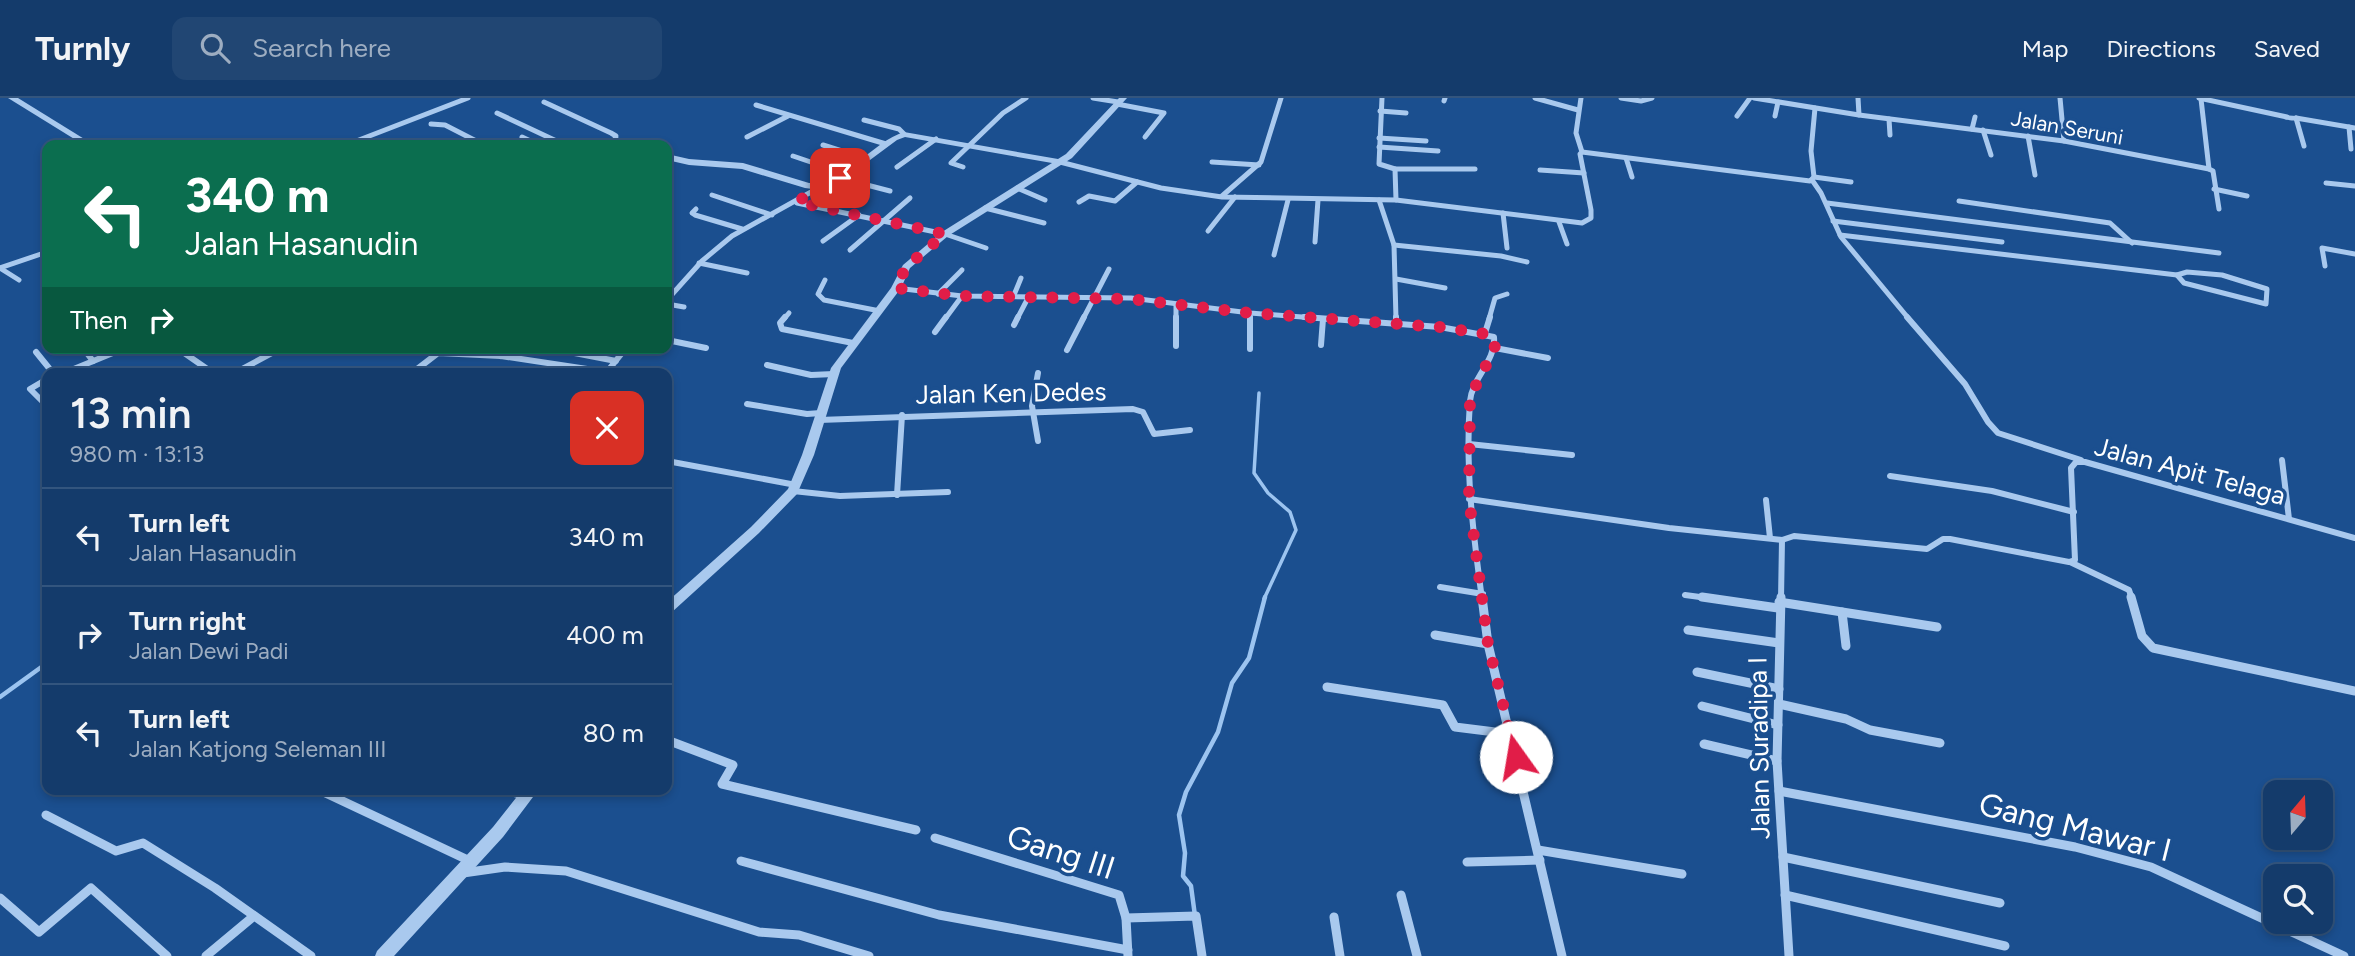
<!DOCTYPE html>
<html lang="en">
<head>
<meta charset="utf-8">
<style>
	:root { --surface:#143b6b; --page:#214673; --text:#f1f3f6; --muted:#9dadc1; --line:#33557e }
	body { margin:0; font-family:Figtree,sans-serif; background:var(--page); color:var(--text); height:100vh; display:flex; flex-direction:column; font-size:26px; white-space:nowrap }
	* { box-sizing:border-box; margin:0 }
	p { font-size:23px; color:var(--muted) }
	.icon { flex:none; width:38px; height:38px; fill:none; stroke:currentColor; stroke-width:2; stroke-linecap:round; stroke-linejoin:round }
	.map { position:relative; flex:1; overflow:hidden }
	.drawer { position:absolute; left:42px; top:270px; width:630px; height:427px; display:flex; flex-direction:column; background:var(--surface); border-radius:14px; box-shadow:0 4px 10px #0003,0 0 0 2px var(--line) }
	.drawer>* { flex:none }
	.guide { position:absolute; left:42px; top:42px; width:630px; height:214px; border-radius:14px; box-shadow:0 4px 10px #0003,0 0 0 2px var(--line); background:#0b6e4f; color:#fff; overflow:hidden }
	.needle { width:46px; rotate:19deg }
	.tools { position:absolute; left:2263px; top:682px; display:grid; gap:14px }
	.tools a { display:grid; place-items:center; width:70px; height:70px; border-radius:14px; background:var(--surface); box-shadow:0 4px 10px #0003,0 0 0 2px var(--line); font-size:35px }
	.pin { position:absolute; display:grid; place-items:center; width:60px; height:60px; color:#fff; margin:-30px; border-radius:14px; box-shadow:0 4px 10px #0006 }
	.me { position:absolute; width:77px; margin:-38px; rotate:347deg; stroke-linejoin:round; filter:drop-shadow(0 0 5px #0008) }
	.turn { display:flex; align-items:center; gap:24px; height:147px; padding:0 28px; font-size:32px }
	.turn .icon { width:91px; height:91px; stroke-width:2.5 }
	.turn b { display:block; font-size:49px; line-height:60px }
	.then { display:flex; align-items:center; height:66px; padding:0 28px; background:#0003; gap:14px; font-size:26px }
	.round { display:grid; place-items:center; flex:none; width:74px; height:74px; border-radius:14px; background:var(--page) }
	.summary { display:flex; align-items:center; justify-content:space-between; height:119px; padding:0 28px }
	h1 { font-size:42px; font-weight:600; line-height:52px }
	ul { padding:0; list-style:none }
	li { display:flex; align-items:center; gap:21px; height:98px; padding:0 28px; border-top:2px solid var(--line) }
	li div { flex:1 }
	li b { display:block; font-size:26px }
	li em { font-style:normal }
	header { display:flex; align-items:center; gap:42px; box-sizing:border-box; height:98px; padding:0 35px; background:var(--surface); border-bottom:2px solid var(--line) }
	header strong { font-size:33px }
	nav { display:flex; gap:38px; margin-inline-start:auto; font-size:24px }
	.search { width:490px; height:63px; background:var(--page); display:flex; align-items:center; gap:18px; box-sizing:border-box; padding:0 24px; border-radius:14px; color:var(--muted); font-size:26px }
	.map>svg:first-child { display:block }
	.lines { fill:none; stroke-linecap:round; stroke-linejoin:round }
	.stream-far1 { stroke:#9cc4f0; stroke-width:3.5 }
	.stream { stroke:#9cc4f0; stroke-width:4.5 }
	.minor-far2 { stroke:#a9c9ee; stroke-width:5 }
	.minor-far1 { stroke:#a9c9ee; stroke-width:6 }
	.minor { stroke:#a9c9ee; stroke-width:9 }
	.tertiary { fill:#a9c9ee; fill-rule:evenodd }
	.route { stroke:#e11d48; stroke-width:12; stroke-dasharray:0 21.6 }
	.labels { text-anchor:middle; stroke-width:7; stroke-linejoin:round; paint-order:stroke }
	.far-street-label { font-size:21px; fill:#fff; stroke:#1b4f8f }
	.street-label { font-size:26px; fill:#fff; stroke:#1b4f8f }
	.near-street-label { font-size:32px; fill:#fff; stroke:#1b4f8f }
</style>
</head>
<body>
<header>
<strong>Turnly</strong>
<div class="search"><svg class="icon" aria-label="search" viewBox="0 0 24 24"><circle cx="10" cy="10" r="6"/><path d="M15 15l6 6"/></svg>Search here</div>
<nav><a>Map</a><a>Directions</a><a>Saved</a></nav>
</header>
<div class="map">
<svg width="2355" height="858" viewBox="0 0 2355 858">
	<rect width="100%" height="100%" fill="#1b4f8f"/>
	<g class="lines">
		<path class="stream-far1" d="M1259,295l-5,80 14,20 22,19 6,18 -32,69"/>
		<g class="stream">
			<path d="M0,599l47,-34"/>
			<path d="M1195,818l-4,-30 -8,-10 2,-23 -6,-38 7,-23 32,-60 14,-49 17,-25 16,-61"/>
		</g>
		<g class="minor-far2">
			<path d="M1093,0l25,4"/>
			<path d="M1382,0l-3,66 16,5 1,31"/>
			<path d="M1535,0l43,12"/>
			<path d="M1621,0l20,3 11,-3"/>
			<path d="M1754,0l105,17 205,26 145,28"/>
			<path d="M1858,0l1,17"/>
			<path d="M2060,0l4,43"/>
			<path d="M2199,0l88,19"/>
			<path d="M2201,1l8,70 4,2 6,38"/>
			<path d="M1444,3l1,-3"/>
			<path d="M544,4l67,31 5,3 -1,4"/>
			<path d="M1117,6l47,9 -19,24"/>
			<path d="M756,7l130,39"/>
			<path d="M1380,13l26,2"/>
			<path d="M497,15l68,32"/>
			<path d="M1737,18l13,-18"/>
			<path d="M1775,18l3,-14"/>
			<path d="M2296,20l59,10"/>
			<path d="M2296,20l8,28"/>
			<path d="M1889,21l1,16"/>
			<path d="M864,22l35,9 5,5"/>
			<path d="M431,26l14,1 39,20"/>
			<path d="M2349,29l2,22"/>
			<path d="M1972,31l3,-12"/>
			<path d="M1983,32l8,25"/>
			<path d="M2028,38l7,39"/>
			<path d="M522,39l17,8"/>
			<path d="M747,39l41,-21"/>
			<path d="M1379,40l47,3"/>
			<path d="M346,47l122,-47"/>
			<path d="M823,47l44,14"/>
			<path d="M1379,49l59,4"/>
			<path d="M1582,54l228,29 4,-4 -3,-26 4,-43"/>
			<path d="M793,58l53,18"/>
			<path d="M1626,60l6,19"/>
			<path d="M1060,64l101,26 61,9 174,3 186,23 9,-5v-8l-11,-56 2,-2 -6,-19 5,-35"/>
			<path d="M1212,64l47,3"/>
			<path d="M897,69l39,-28"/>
			<path d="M963,69l-12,-4 52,-50 23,-15"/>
			<path d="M1395,71h80"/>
			<path d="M1540,72l44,3"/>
			<path d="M1814,79l37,5"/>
			<path d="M840,80l50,13"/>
			<path d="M1812,82l9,13 20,44 68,82"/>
			<path d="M2326,85l29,3"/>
			<path d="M1017,90l28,12"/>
			<path d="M2214,91l33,7"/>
			<path d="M712,97l60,20"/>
			<path d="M1222,98l39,-34 20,-64"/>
			<path d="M1379,102l15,45 2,74"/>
			<path d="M1959,103l151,22 22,20"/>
			<path d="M1079,104l10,-6 26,5 22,-19"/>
			<path d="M797,105l148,31 41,14"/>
			<path d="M1827,105l392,50"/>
			<path d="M985,110l59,15"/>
			<path d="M696,111l-4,4 3,2 47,14"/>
			<path d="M1503,115l4,35"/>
			<path d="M1833,123l169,21"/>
			<path d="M1559,124l8,22"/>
			<path d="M1208,133l27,-34"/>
			<path d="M1840,137l337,40"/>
			<path d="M823,143l36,-26"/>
			<path d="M1315,144l3,-42"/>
			<path d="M1394,147l107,11 26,6"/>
			<path d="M850,152l60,-52"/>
			<path d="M1274,157l14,-55"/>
			<path d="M699,165l48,10"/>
			<path d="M2325,168l-3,-18 33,6"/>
			<path d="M0,170l47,-16"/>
			<path d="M0,170l19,12"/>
			<path d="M2187,174l35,3 45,14 -1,15 -82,-21 -7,-8z"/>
			<path d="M1396,181l49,9"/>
			<path d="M825,182l-7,14 6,6 56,11"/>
			<path d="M896,190l66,8 169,2 119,15 78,6"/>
			<path d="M938,196l24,-24"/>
			<path d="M1014,197l7,-17"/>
			<path d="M667,202l35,-39 30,-25 88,-49"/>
			<path d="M667,206l17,3"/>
			<path d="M1176,207v14"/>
			<path d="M1250,215v6"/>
			<path d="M784,221l5,-6"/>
			<path d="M945,221l17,-23"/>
			<path d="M1017,221l12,-23"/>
			<path d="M1083,221l26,-50"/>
			<path d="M1489,221l6,-21 12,-4"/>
		</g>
		<g class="minor-far1">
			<path d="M785,219l-5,6 2,6 71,14"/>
			<path d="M1176,219v29"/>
			<path d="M1250,219v32"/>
			<path d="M1304,219l136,10 54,10c2,24 -22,41 -24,64 -5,67 3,132 12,198"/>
			<path d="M1396,219v7"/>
			<path d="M1907,219l58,67 23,38 10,11 83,27"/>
			<path d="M1014,227l4,-8"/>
			<path d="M935,234l11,-15"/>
			<path d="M1485,235l5,-16"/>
			<path d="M667,242l39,8"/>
			<path d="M1321,247l2,-26"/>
			<path d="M83,250l10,13"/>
			<path d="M177,250l36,25"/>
			<path d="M1495,250l53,10"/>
			<path d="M559,252l57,11"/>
			<path d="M1067,252l17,-33"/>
			<path d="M36,254l17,21"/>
			<path d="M501,258l9,-8"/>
			<path d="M767,267l44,10 23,-1"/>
			<path d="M64,275l61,-25"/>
			<path d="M235,275l46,-25"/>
			<path d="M412,275l26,-20 63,3 106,16"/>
			<path d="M606,275l20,-25"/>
			<path d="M1038,275l-6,33 6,35"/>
			<path d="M47,281l-17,10 17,17"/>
			<path d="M747,306l60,10 14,-1"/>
			<path d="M819,322l314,-11 10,3 11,22 36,-4"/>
			<path d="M1469,346l103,11"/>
			<path d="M2282,362l7,59"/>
			<path d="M667,363l129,24"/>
			<path d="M1890,378l102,15 82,21"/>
			<path d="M793,393l47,5 108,-4"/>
			<path d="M897,397l5,-80"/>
			<path d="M1469,401l200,29 113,12 12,-4 133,13 16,-10h7l119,23 6,-2 -4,-92 5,-6h9l270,76"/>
			<path d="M1766,402l4,38"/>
			<path d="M2070,464l59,28 3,9"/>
			<path d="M1440,489l43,7"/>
			<path d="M1685,497l30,4"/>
			<path d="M1781,501l1,-59"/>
		</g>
		<g class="minor">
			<path d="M1482,499l6,47 74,312"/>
			<path d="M1702,499l76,11"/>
			<path d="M1781,499l-4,164 12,195"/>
			<path d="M2131,499l11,39 11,12 202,43"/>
			<path d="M1779,504l158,25"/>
			<path d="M1842,514l4,34"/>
			<path d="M1688,532l91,13"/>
			<path d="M1435,537l53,9"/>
			<path d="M1697,574l82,17"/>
			<path d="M1327,589l116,18 12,22 56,7"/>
			<path d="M1779,606l67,15 24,11 70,13"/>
			<path d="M1702,608l76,19"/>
			<path d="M667,642l66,25 -11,19 194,46"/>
			<path d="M1704,646l73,17"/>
			<path d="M317,691l153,72"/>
			<path d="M501,691l26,7"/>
			<path d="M1779,693l296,56 76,20 193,89"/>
			<path d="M46,717l70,36 27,-8 72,45 96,68"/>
			<path d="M935,740l184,57 7,23 2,38"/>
			<path d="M1538,752l144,24"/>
			<path d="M1783,759l217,46"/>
			<path d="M741,763l198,54 189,35"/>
			<path d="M1467,764l73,-2"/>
			<path d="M463,775l42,-6 61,4 193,61 40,3 70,21"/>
			<path d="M1401,797l16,61"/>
			<path d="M1785,797l220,51"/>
			<path d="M0,800l39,34 52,-44 76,68"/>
			<path d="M1334,819l6,39"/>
			<path d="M1126,820l70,-2 6,40"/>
			<path d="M206,858l48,-40"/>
		</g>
		<g class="tertiary">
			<path d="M8,0h10l76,47h-10z"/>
			<path d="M1119,0h8l-55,60 -124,78 -38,32 -9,20 -60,80 -27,87 -17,39 -38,39 -87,79 -5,2v-12l84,-75 37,-38 14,-34 29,-87 60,-80 12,-23 39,-33 110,-69 -147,-26 -8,3 -54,40 -23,10 -15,-2 -63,-19 -53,-4 -22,-5v-6l22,5 54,4 66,20c34,3 63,-41 95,-51l154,27 8,-5z"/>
			<path d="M2284,17l12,1 4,2c-3,4 -11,2 -16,1z"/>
			<path d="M615,39l26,6 1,2c-9,0 -20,-3 -29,-2 -9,1 -16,2 -24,2z"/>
			<path d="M523,691h16l-36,48 -109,119h-19l2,-5 116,-124z"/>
		</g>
	</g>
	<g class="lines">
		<path class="route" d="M840,80l-20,9 -23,15 148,32 -39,33 -10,21 66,8 169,3 119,14 190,14 52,8 3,13 -25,49 -1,102 19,145 28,113"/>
	</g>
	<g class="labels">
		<g class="far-street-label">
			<text transform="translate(2067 30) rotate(10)" y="7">Jalan Seruni</text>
		</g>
		<g class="street-label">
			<text transform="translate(1011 295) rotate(-1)" y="9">Jalan Ken Dedes</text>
			<text transform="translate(2190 373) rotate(15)" y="9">Jalan Apit Telaga</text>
			<text transform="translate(1759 650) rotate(-91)" y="9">Jalan Suradipa I</text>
		</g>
		<g class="near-street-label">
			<text transform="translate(2075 729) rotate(14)" y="11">Gang Mawar I</text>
			<text transform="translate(1061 754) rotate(18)" y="11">Gang III</text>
		</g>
	</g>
</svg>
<div class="tools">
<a><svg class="needle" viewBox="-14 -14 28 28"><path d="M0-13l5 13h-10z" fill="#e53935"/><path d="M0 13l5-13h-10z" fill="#9dadc1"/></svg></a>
<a><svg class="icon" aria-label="search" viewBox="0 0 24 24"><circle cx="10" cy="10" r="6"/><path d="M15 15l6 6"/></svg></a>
</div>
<div class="pin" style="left:840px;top:80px;background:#d93025"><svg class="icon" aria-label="arrive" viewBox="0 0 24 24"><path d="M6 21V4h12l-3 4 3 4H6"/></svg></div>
<svg class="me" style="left:1516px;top:659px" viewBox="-20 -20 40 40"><circle r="19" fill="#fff"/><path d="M0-13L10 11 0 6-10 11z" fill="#e11d48"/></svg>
<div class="guide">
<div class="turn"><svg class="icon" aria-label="left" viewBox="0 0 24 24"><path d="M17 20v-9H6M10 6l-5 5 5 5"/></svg><div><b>340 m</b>Jalan Hasanudin</div></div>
<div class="then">Then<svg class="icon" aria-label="right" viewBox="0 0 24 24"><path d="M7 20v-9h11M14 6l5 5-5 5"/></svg></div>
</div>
<section class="drawer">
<div class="summary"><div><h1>13 min</h1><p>980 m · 13:13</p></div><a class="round" style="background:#d93025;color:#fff"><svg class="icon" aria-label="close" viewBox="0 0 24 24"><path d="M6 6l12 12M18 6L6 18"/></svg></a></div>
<ul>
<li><svg class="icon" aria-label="left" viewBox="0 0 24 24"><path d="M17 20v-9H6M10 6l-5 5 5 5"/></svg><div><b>Turn left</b><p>Jalan Hasanudin</p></div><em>340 m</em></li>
<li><svg class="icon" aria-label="right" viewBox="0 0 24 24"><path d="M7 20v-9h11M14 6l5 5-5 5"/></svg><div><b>Turn right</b><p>Jalan Dewi Padi</p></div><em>400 m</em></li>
<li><svg class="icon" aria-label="left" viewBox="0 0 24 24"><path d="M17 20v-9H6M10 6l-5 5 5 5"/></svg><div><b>Turn left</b><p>Jalan Katjong Seleman III</p></div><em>80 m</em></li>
</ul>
</section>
</div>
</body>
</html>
